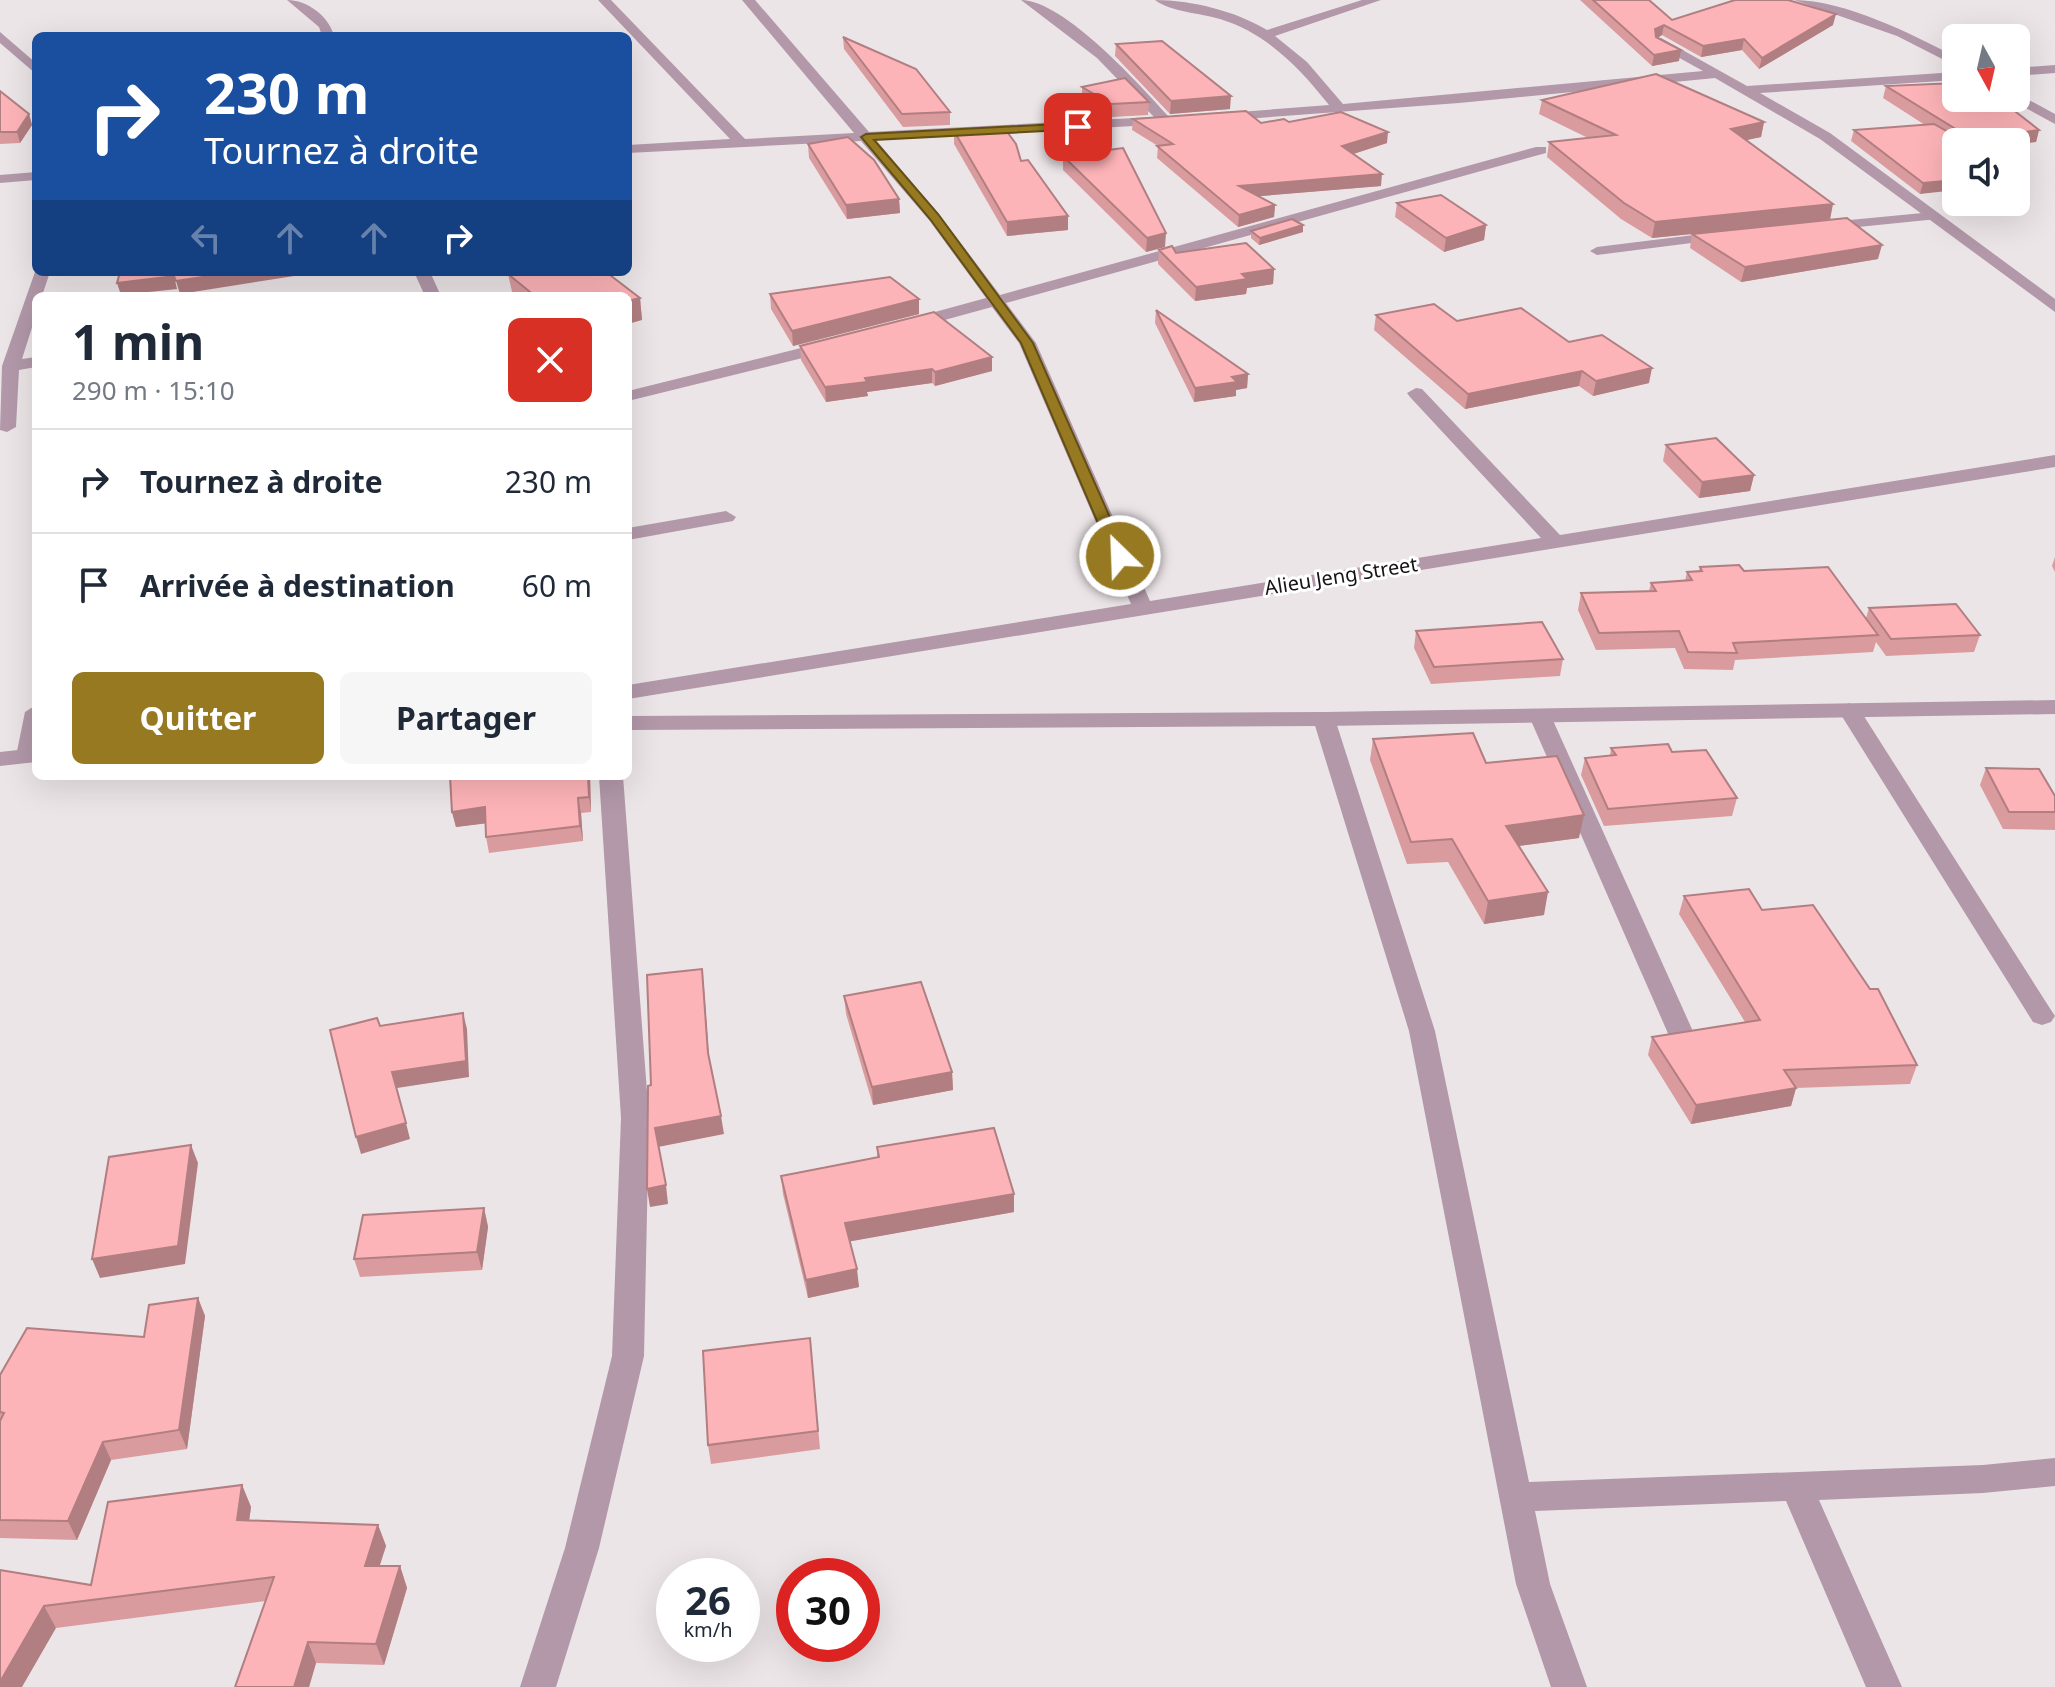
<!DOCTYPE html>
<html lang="fr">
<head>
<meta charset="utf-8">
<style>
	:root { --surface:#fff; --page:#f6f6f7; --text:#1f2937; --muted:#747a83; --line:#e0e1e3; --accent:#967921 }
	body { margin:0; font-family:"Noto Sans",sans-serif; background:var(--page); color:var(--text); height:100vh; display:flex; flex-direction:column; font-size:30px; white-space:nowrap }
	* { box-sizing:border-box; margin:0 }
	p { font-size:26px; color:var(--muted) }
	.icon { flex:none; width:44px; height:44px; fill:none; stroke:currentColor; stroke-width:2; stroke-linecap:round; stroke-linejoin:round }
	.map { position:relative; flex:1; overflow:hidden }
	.details { position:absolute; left:32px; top:292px; width:600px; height:488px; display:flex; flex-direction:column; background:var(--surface); border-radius:12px; box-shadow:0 8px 32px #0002 }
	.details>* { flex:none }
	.top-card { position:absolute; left:32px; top:32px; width:600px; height:244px; border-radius:12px; box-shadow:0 8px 32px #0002; background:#1a4fa0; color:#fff; overflow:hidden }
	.needle { width:52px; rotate:172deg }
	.controls { position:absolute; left:1942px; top:24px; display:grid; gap:16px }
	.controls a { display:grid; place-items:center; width:88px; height:88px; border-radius:12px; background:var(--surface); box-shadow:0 8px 32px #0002; font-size:40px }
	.speed { position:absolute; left:656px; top:1558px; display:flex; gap:16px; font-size:40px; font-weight:700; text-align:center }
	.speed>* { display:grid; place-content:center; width:104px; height:104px; border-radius:50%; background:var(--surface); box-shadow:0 8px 32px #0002; line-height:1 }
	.speed small { font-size:20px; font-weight:400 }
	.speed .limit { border:12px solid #d22; background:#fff; color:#111 }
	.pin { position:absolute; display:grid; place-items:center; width:68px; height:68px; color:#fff; margin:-34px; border-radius:16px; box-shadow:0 4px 12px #0006 }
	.me { position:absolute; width:88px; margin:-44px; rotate:336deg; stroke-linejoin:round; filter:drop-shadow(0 0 6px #0008) }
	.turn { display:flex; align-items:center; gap:28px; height:168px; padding:0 40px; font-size:36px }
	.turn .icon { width:104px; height:104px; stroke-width:2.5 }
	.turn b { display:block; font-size:56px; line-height:68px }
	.lanes { display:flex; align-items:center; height:76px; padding:0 40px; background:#0003; justify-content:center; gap:40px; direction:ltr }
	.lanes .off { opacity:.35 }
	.round { display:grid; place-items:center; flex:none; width:84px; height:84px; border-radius:12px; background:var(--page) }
	.headline { display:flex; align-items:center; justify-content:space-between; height:136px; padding:0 40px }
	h1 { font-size:48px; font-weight:700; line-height:60px }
	.button { display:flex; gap:16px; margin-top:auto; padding:16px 40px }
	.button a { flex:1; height:92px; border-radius:12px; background:var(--accent); color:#fff; font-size:32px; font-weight:700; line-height:92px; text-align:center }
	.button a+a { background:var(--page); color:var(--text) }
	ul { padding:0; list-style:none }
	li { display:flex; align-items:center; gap:24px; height:104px; padding:0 40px; border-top:2px solid var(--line) }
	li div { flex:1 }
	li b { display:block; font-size:30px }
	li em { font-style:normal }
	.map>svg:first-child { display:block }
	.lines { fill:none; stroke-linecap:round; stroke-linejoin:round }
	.service { fill:#b298a9; fill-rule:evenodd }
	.minor { fill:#b298a9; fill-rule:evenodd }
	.tertiary { fill:#b298a9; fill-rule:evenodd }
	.wall { fill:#da9b9e }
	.shaded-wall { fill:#b17e81 }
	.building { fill:#fdb4b8; stroke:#b17e81; stroke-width:2 }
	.route { fill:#967921; stroke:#624f15; stroke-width:2 }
	.labels { text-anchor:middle; stroke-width:6; stroke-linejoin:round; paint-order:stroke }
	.street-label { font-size:20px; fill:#161314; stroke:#fff }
</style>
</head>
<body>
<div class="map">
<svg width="2055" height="1687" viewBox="0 0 2055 1687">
	<rect width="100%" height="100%" fill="#ece5e7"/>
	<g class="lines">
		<g class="service">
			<path d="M1933,212l4,1v6l-108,11 -6,-4 6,-4z"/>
			<path d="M1718,232l6,4 -1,3 -126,16 -7,-4 7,-4z"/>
		</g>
		<g class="minor">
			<path d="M287,0c20,0 42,16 47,36h-12l-3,-9z"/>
			<path d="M598,0h13l134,139 109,-6 -112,-133h13l114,132 285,-15 -57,-59 -76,-58c43,0 120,86 149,118v6l-294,16 63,74 61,81 536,-148h10v6l-540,150 30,40 114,258 391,-63 -131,-141 -3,-4 9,-5 6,1 138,146 495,-80v12l-1427,232v-14l503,-81 -112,-261 -27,-36 -84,23 -8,-5 2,-4 84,-23 -57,-78 -68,-79 -233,12v-8l102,-6z"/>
			<path d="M1155,0c37,0 80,11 112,30l95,-30h19l-106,36 32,26 36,42 360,-33 -47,-26 -1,-3 6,-4 86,48 209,-14v8l-196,13 70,40 225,166v13l-235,-173 -105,-61 -256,25 -241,18 -5,-1v-6l116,-9c-30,-38 -63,-72 -109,-86 -20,-6 -49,-7 -65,-19z"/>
			<path d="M1794,0c50,0 118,34 162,57v9l-59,-30z"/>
			<path d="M0,32l36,31v11l-36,-31z"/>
			<path d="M2055,65v8l-39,3v-8z"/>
			<path d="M2016,93l39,21v10l-44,-24 5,-2z"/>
			<path d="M36,172v8l-36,3v-8z"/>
			<path d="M36,269v3h14l-8,24h-6v19l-14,44 14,-2v10l-17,3 -3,57 -9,5 -7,-2 2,-64z"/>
			<path d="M414,272h16l11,24h-16z"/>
			<path d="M833,340l6,1 3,4 -3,4 -211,52v-10z"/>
			<path d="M726,511l10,6 -3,4 -105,19v-12z"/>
			<path d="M1849,703l11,7 191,300 4,6 -4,6 -9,3 -9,-3 -195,-312z"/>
			<path d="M36,705v54l-9,4 -8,-2 -3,-5 9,-44z"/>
			<path d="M1540,709l11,7 145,322 -4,7 -9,2 -9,-2 -4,-7 -141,-322z"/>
			<path d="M1324,712l11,7 100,312 94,451 454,-17 72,-7v28l-72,7 -164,7 83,187h-36l-80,-186 -251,10 15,73 37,103h-36l-35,-103 -107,-553 -96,-312z"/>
			<path d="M599,776h24l26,342 -5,238 -45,192 -43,139h-36l45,-139 47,-192 9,-238z"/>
		</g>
		<g class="tertiary">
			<path d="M2055,700v14l-731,12 -696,4v-14l696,-4z"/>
			<path d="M36,748v14l-36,4v-14z"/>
		</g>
	</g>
	<g class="wall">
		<path d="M1580,0h69l23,20 161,5 -74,44 -17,-19 -41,7 -39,-22 -4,3 21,23 -27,5z"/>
		<path d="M843,37l107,75v13l-47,2 -59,-78z"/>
		<path d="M1116,44l114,65 -60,5 -55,-58z"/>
		<path d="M1886,86l153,44 -3,12h-80l-36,52 -69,-53 3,-11 71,-5 -42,-27z"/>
		<path d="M1082,87l67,15 -1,13 -37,2 -29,-18z"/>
		<path d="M0,91l29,23 3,11 -12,18 -20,1z"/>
		<path d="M1542,100l222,22 -3,15 -15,3 84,80 48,39 -137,23 -51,-34 2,-14 -40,4 -31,-19 -74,-62 2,-15 39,-4 -49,-24z"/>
		<path d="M1133,119l128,4 28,-1 98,21 -34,11 28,32 -123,10 17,9 -1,12 -36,10 -81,-69 1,-12 -26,-16z"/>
		<path d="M954,131l67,30 47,69 -61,6 -53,-92z"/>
		<path d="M808,144l91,55 1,14 -53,6 -38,-61z"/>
		<path d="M1063,156l102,91 -19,5 -83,-82z"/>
		<path d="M1397,203l89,22 -2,15 -40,12 -49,-35z"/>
		<path d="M1251,231l52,1 -44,13 -8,-7z"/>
		<path d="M1159,250l115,19 -1,15 -26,4 -1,6 -51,7 -37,-37z"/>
		<path d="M508,274l132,24 2,22 -14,-24h-115z"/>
		<path d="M770,294l149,5v15l-126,32 -22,-37z"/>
		<path d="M1156,310l92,64 -1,14 -11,2v6l-42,6 -39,-79z"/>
		<path d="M1376,315l81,6 112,21 80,41 -56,13 -14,-10 -114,23 -91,-79z"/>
		<path d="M800,346l192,25 -57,15 -3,-3 -65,9 1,4 -42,6 -25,-42z"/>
		<path d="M1666,445l88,30 -4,16 -51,7 -36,-37z"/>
		<path d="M2055,557v15l-3,-6z"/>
		<path d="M1700,567l44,4 122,47 3,-10 111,27 -6,17 -88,4 -10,-14 -3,10 -138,8 -2,10 -49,-1 -9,-21 -79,2 -18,-40 3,-17 68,-2 2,-8 34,-2 2,-9 12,-1z"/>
		<path d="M1416,631l147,28 -3,17 -129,8 -17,-36z"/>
		<path d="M1373,739l113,24 93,75 -60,8 25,69 -60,9 -36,-62 -41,2 -37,-104z"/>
		<path d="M1611,748l61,4 65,46 -5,18 -128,10 -23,-51 4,-17 25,-2z"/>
		<path d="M1986,768l69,28v34l-52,-1 -23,-44z"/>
		<path d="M450,776h140l1,36 -10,1 2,28 -94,12 -3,-16v-14l-30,4 -4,-15z"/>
		<path d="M1684,896l78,14 155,155 -7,19 -114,4 -5,18 -100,18 -43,-69 4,-18 93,-15 -66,-108z"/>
		<path d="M844,996l108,76 1,18 -80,15 -27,-91z"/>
		<path d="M877,1147l137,65 -164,29 9,46 -51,11 -25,-104 -2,-18 96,-18z"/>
		<path d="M484,1208l4,19 -6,43 -122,7 -6,-18z"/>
		<path d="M198,1298l7,18 -18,133 -76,11 -34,80 -77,-2v-163l144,-38z"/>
		<path d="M810,1338l10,111 -109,15 -3,-19z"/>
		<path d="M242,1485l9,22 -2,14 129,4 8,21 -7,20h21l7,22 -23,77 -68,-2 -7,24h-74l31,-86 -210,27 -56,-58 91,15z"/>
	</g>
	<g class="shaded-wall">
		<path d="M1836,14l-3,11 -74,44 3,-11z"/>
		<path d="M1664,25l-2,10 -9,5 2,-11z"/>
		<path d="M1744,39l-2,11 -41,7 2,-11z"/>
		<path d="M1681,50l-2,11 -27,5 2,-11z"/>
		<path d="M1231,96l-1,13 -60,5 1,-13z"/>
		<path d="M29,114l3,11 -12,18 -3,-11z"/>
		<path d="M1764,122l-3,15 -33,7 3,-15z"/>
		<path d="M2039,130l-3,12 -20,3v-3h-45l1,-3z"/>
		<path d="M1388,132l-1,11 -46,15 1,-12z"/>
		<path d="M2016,173h6l-4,11h-2z"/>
		<path d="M1382,174l-1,12 -143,12 1,-12z"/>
		<path d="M1956,180v10l-36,4 3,-11z"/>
		<path d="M899,199l1,14 -53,6 -1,-14z"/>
		<path d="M1833,204l-3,16 -178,18 3,-16z"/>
		<path d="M1275,205l-1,12 -36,10 1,-12z"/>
		<path d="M1068,216v14l-61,6v-14z"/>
		<path d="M1303,225v7l-44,13 1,-7z"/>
		<path d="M1486,225l-2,15 -40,12 2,-14z"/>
		<path d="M1166,233l-1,14 -19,5 1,-14z"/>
		<path d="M1882,245l-4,14 -137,23 4,-15z"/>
		<path d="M1274,269l-1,15 -26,4 -1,6 -51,7 1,-14 46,-13z"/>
		<path d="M236,272h84l-140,22 -4,-13z"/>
		<path d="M174,276l3,13 -56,6 -4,-12z"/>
		<path d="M640,298l2,22 -14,4v-23z"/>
		<path d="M919,299v15l-126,32 -1,-15z"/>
		<path d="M992,357v14l-57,15v-14z"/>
		<path d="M1652,368l-3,15 -56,13 3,-15z"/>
		<path d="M932,369v14l-65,9 1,4 -42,6 -1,-15 40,-9z"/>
		<path d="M1582,371l-3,15 -114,23 3,-15z"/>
		<path d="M1248,374l-1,14 -11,2v6l-42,6 1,-14 37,-11z"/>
		<path d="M1754,475l-4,16 -51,7 3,-16z"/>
		<path d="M588,776h2l1,36 -2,-15z"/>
		<path d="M578,798l3,15 2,28 -3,-15z"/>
		<path d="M485,807l4,16 -33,4 -4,-15z"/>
		<path d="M1584,815l-5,23 -77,10 4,-22z"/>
		<path d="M1548,892l-4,23 -60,9 4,-23z"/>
		<path d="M702,969l2,19 6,84 -2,-19z"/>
		<path d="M463,1013l4,16 2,48 -72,11 -5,-16z"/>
		<path d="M952,1072l1,18 -80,15 -1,-18z"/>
		<path d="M1796,1088l-5,18 -100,18 5,-19z"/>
		<path d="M721,1116l3,18 -66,13 -3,-19z"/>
		<path d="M406,1123l4,16 -49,15 -5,-17z"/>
		<path d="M191,1145l7,18 -13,101 -85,14 -8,-19z"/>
		<path d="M666,1185l2,19 -18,3 -3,-18z"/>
		<path d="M1014,1194v18l-167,30 -2,-19z"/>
		<path d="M484,1208l4,19 -6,43 -5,-18z"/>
		<path d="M857,1269l2,18 -51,11 -2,-18z"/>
		<path d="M198,1298l7,18 -18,133 -8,-19z"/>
		<path d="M103,1442l8,18 -34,80 -9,-19z"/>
		<path d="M242,1485l9,22 -5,35 -9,-22z"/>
		<path d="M378,1525l8,21 -13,41 -8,-21z"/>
		<path d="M400,1566l7,22 -23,77 -8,-21z"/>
		<path d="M44,1606l12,22 -34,59h-22v-5z"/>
		<path d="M308,1642l8,21 -7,24h-15z"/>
	</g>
	<g class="building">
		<path d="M1593,0h56l23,20 63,-20h53l48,14 -74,44 -18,-19 -41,7 -39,-21 -9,4 1,8 25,13 -27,5z"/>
		<path d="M843,37l73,32 34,43 -48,2z"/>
		<path d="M1162,41l69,55 -60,5 -55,-57z"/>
		<path d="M1656,74l108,48 -33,7 102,75 -178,18 -31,-19 -75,-61 67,-7 -74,-35z"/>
		<path d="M1125,78l24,24 -38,2 -29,-17z"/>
		<path d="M1956,83v15h42l41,32 -67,9 -86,-53z"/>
		<path d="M0,91l29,23 -12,18h-17z"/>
		<path d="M1246,111l15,12 23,-4 5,3 52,-10 47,20 -46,14 40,28 -143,12 36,19 -36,10 -82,-69 16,-2 -40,-25z"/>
		<path d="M1934,124l32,18h-10v38l-33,3 -69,-53z"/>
		<path d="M1005,129l11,15 5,17 7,-1 40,56 -61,6 -53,-91z"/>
		<path d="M848,137l26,23 25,39 -53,6 -38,-61z"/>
		<path d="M1123,148l43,85 -19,5 -84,-82z"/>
		<path d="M1441,195l45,30 -40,13 -49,-35z"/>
		<path d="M1847,218l35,27 -137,22 -53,-33z"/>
		<path d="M1292,219l11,6 -43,13 -9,-7z"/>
		<path d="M1246,243l28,26 -32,5 5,5 -51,8 -37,-37 13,-4 4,7z"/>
		<path d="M120,272h116l-60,9 -2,-5 -57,7z"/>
		<path d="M515,272h91l34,26 -12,3v-5h-93l-27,-22z"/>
		<path d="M890,277l29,22 -127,32 -22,-37z"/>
		<path d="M1434,304l23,17 64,-13 48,34 33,-7 50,33 -56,13 -14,-10 -114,23 -92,-79z"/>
		<path d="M1156,310l92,64 -16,3 5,5 -42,6z"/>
		<path d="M934,312l58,45 -57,15 -3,-3 -67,9 2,4 -42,5 -25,-41z"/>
		<path d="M36,366v16l-3,-15z"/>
		<path d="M1716,438l38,37 -52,7 -36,-37z"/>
		<path d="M1739,565l5,6 84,-4 50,68 -145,8 4,10 -49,-1 -9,-21 -80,2 -18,-40 75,-2 -5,-8 41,-3 -5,-8 15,-1 -2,-4z"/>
		<path d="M1956,604l24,31 -89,4 -22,-31z"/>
		<path d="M1542,622l21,37 -129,8 -18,-36z"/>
		<path d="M1473,733l13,30 71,-7 27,59 -78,11 42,66 -60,9 -36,-62 -41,3 -38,-103z"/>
		<path d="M1668,744l4,8 34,-2 31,48 -129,11 -23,-51 31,-3 -5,-7z"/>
		<path d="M1986,768l53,1 16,27v16h-46z"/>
		<path d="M450,776h138l1,21 -11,1 2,28 -94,11 -1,-30 -33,5z"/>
		<path d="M1749,889l13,21 51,-5 57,84h8l39,76 -133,5 12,18 -100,17 -44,-68 108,-17 -76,-124z"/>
		<path d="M702,969l6,84 13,63 -66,12 11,57 -19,4 1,-103 3,-1 -4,-110z"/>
		<path d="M921,982l31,90 -80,15 -28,-91z"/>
		<path d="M463,1013l3,48 -74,11 14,51 -50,14 -26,-107 47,-12 3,8z"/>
		<path d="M994,1128l20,66 -169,29 12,46 -51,11 -25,-104 98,-19 -2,-10z"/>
		<path d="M191,1145l-13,101 -86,13 17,-102z"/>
		<path d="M484,1208l-7,44 -123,7 9,-44z"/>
		<path d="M198,1298l-19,132 -76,12 -35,79 -68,-1v-99l4,-8 -4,-1v-37l27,-47 117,9 5,-32z"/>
		<path d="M810,1338l8,93 -110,14 -5,-94z"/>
		<path d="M242,1485l-5,35 141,5 -13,41h35l-24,78 -68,-2 -14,45h-59l39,-110 -230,29 -44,76v-112l91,15 17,-83z"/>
	</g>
	<path class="route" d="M1078,123l4,1v5l-208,11 64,74 95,129 94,213 -7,4 -8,-4 -91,-213 -91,-124 -69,-82 5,-3z"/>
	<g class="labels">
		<g class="street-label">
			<text transform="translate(1341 576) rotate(-9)" y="7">Alieu Jeng Street</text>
		</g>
	</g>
</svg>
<div class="controls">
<a><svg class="needle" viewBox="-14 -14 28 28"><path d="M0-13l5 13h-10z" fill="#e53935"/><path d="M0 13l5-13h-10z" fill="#747a83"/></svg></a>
<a><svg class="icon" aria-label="sound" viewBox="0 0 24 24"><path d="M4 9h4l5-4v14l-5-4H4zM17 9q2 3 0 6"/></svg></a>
</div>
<div class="speed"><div>26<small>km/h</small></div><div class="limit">30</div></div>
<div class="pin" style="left:1078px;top:127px;background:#d93025"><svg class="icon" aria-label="arrive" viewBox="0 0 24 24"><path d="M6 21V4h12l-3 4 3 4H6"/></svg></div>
<svg class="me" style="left:1120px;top:556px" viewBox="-20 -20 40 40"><circle r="17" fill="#967921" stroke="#fff" stroke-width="3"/><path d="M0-11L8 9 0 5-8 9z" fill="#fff"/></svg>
<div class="top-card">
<div class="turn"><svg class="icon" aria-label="right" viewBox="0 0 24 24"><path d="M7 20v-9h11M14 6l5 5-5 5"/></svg><div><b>230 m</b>Tournez à droite</div></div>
<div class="lanes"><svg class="icon off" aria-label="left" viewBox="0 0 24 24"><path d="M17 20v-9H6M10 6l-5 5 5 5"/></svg><svg class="icon off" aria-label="ahead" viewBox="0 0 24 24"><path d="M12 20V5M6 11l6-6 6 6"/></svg><svg class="icon off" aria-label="ahead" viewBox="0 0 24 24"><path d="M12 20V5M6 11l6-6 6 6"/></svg><svg class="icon" aria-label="right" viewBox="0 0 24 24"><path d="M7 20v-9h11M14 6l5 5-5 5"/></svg></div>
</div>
<section class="details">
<div class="headline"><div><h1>1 min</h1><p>290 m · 15:10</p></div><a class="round" style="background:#d93025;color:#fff"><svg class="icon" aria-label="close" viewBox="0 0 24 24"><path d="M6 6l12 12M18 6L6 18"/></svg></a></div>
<ul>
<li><svg class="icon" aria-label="right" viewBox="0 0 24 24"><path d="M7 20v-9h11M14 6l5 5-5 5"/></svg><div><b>Tournez à droite</b></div><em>230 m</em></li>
<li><svg class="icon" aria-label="arrive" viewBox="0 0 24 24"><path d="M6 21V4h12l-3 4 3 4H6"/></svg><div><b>Arrivée à destination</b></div><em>60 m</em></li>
</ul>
<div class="button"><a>Quitter</a><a>Partager</a></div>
</section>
</div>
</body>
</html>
